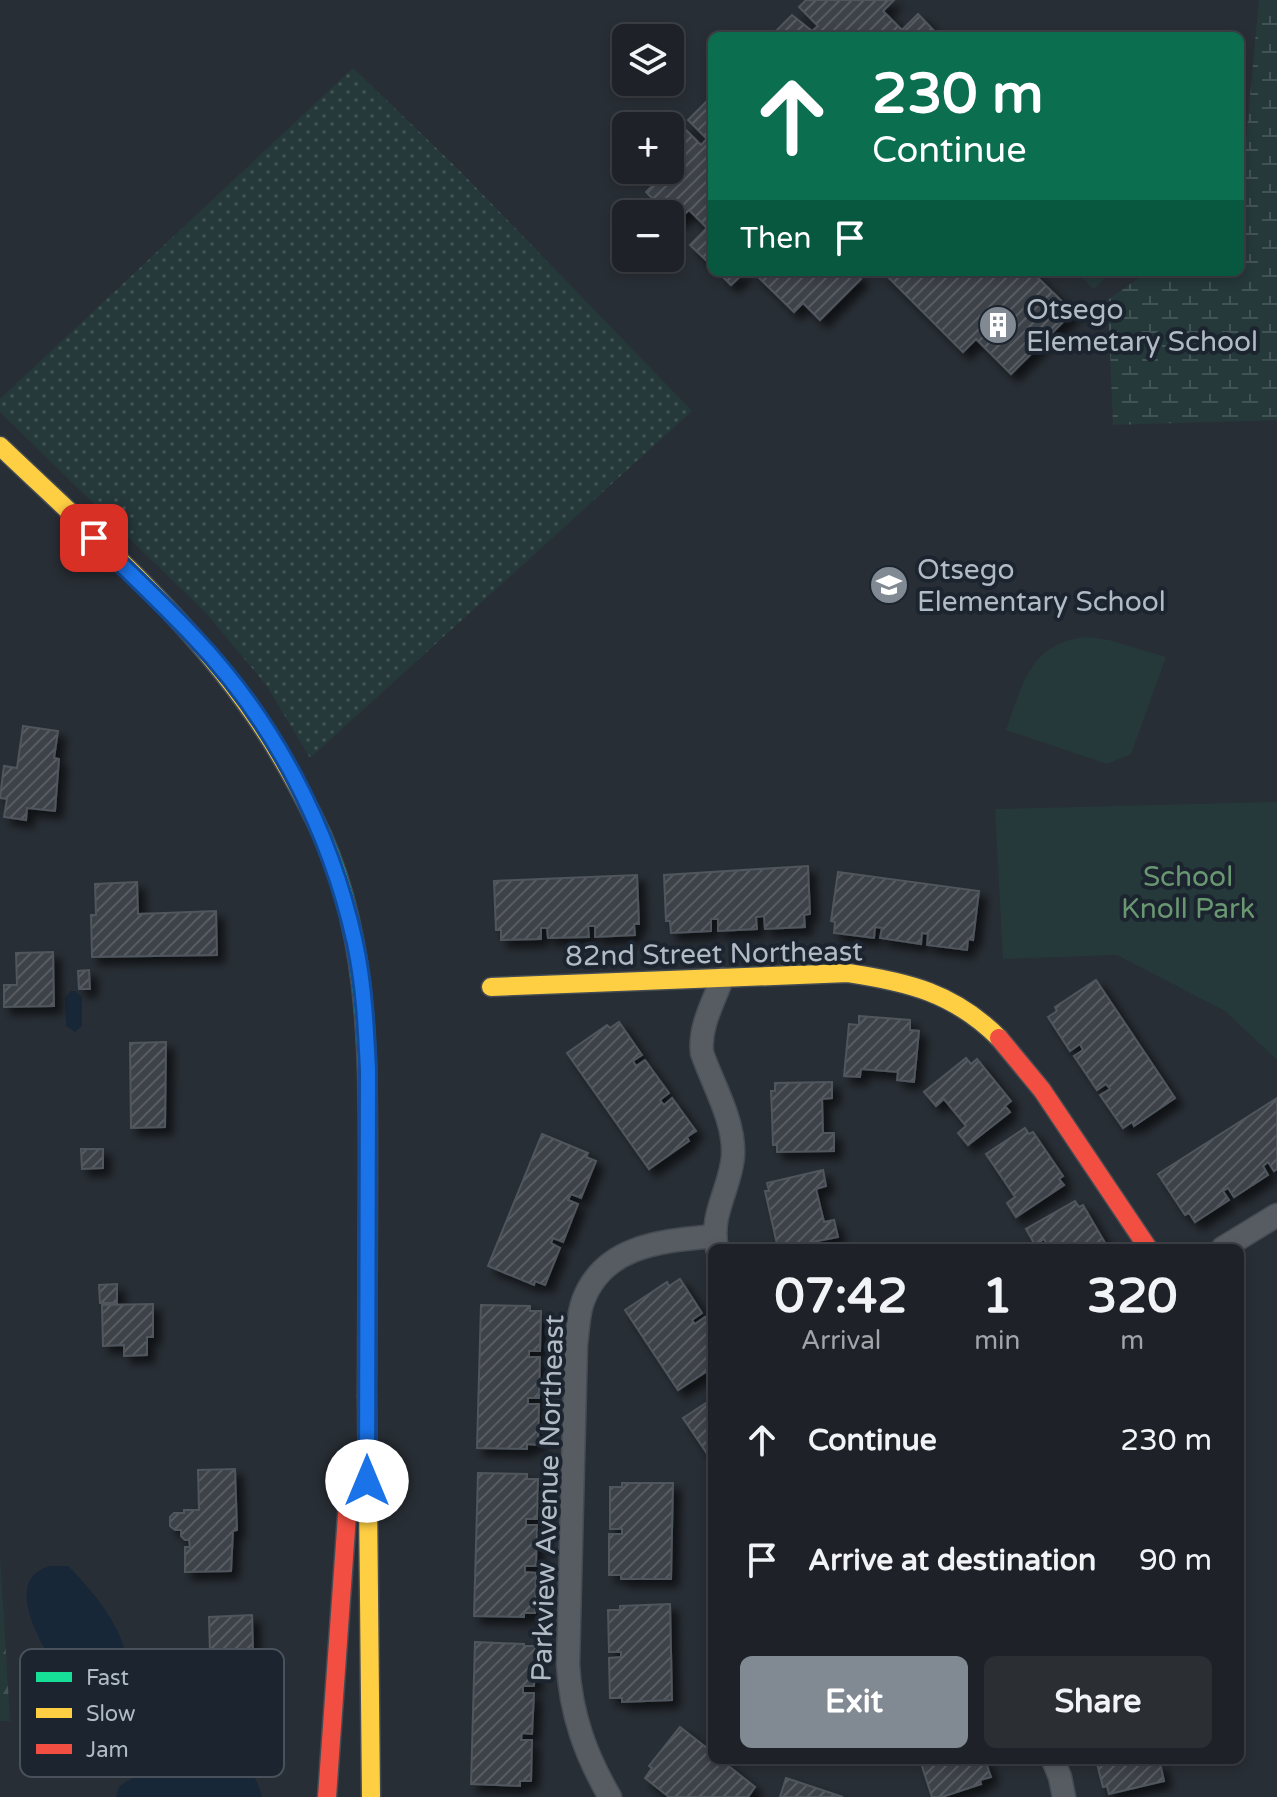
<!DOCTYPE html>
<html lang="en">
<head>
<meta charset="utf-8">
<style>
	:root { --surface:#1e2228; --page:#2b2f34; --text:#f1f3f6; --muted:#a1a4a8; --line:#3c3f45; --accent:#818a93 }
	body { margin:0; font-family:"Varela Round",sans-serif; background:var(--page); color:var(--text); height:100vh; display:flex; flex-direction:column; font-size:30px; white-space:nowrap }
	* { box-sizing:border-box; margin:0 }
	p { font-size:26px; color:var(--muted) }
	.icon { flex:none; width:44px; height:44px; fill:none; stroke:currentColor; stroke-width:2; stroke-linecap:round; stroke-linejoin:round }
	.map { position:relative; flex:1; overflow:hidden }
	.sheet { position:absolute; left:708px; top:1244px; width:536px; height:520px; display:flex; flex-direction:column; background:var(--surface); border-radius:12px; box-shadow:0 4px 12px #0003,0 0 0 2px var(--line) }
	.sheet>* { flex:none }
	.top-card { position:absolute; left:708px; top:32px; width:536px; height:244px; border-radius:12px; box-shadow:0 4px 12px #0003,0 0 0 2px var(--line); background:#0b6e4f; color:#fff; overflow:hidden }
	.fabs { position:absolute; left:612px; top:24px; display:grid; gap:16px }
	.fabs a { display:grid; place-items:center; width:72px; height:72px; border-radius:12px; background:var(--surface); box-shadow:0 4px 12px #0003,0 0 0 2px var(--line); font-size:40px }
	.pin { position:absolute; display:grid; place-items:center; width:68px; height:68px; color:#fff; margin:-34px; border-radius:16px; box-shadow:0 4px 12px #0006 }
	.me { position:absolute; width:88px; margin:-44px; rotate:0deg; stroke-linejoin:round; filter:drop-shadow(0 0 6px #0008) }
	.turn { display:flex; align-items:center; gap:28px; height:168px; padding:0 32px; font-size:36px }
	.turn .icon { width:104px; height:104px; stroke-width:2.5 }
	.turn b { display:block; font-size:56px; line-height:68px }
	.then { display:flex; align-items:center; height:76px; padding:0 32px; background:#0003; gap:16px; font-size:30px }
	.eta { display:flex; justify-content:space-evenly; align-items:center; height:136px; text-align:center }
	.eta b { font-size:48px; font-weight:700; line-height:56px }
	.action { display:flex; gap:16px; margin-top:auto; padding:16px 32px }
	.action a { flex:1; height:92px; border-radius:12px; background:var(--accent); color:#fff; font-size:32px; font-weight:700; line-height:92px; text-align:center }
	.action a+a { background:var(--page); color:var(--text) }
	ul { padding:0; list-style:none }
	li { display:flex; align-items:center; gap:24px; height:120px; padding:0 32px }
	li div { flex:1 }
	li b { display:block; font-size:30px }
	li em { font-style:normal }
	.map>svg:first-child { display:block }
	.grass { fill:url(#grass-dots) }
	.forest { fill:url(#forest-firs) }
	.wetland { fill:url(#wetland-marsh) }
	.park { fill:#25383a }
	.water { fill:#182737 }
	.building { fill:url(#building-hatch); stroke:#50565d; stroke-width:2; filter:url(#shadow) }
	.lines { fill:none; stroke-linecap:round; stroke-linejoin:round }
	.street-casing { stroke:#454b52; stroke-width:25 }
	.fast-casing { stroke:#454b52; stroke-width:21 }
	.slow-casing { stroke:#454b52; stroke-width:21 }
	.jam-casing { stroke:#454b52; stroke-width:21 }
	.street { stroke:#575c63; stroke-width:22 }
	.fast { stroke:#16e098; stroke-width:18 }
	.slow { stroke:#ffcf43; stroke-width:18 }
	.jam { stroke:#f24e42; stroke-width:18 }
	.route-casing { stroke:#114b97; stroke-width:20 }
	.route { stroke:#1a73e8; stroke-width:14 }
	.labels { text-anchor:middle; stroke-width:8; stroke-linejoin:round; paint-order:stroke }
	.poi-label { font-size:28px; fill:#b1bbc6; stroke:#1c252f; text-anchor:start }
	.park-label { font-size:28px; fill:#699771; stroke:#1c252f }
	.street-label { font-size:28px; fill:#b1bbc6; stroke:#1c252f }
	.key { fill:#1c252f; stroke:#49525c; stroke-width:2 }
	.key-label { font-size:22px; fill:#b1bbc6 }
</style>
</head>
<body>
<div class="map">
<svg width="1277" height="1797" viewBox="0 0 1277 1797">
	<defs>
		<pattern id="grass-dots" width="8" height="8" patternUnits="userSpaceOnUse" patternTransform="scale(2)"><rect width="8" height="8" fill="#25383a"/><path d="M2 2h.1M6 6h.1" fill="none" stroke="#425355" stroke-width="1.8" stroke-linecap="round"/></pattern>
		<pattern id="forest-firs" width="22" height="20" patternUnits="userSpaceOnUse" patternTransform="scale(2)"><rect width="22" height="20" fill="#25383a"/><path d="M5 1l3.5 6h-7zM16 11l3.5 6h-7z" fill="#425355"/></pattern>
		<pattern id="wetland-marsh" width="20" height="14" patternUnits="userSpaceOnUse" patternTransform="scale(2)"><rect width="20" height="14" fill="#25383a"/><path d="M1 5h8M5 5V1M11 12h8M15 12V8" fill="none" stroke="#425355"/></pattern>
		<pattern id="building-hatch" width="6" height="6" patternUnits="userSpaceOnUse" patternTransform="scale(2)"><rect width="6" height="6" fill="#3d4249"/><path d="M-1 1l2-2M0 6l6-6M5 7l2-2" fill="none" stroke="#575b62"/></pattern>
		<filter id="shadow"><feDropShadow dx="7" dy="7" stdDeviation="4" flood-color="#0009"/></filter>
	</defs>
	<rect width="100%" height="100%" fill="#282e35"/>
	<path class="grass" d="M353,68l104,100 235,243 -382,347 -43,-72 -61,-73 -206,-201v-13z"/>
	<path class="forest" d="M0,1557l10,164h-10z"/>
	<path class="wetland" d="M1259,0h18v420l-164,5 -5,-125 39,-28h93v-68z"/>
	<g class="park">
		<path d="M1075,272h36l-17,17z"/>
		<path d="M1088,637l21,3 57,17 -35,97 -24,10 -101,-34c17,-47 25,-89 82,-93z"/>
		<path d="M1277,802v258l-52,-49 -108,-56 -114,4 -8,-150z"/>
	</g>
	<g class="water">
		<path d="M71,991h4l7,6v29l-7,6 -9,-6 -1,-28z"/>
		<path d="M50,1566h18c21,20 60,66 58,98 0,12 -7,20 -15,28 -15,0 -37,1 -48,-10 -5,-5 -9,-15 -12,-22 -15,-26 -46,-82 -1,-94z"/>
		<path d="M217,1759c26,2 39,12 45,38h-146l3,-10c16,-15 41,-14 61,-19 13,-3 23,-7 37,-9z"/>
	</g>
	<g class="building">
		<path d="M806,0h88l-11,11 19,19 16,-16 21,22h-168l21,-21 20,16 6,-5 -19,-19z"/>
		<path d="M712,96v170l-22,-21 17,-17 -18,-18 -13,12 -30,-30 8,-8 -14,-14h30v-30l13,-13 18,18 6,-6 -19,-19z"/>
		<path d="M718,272h27l-14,13z"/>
		<path d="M753,272h101l7,7 -41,41 -17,-17 -9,9z"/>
		<path d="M883,272h149l41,40 -62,62 -35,-35 -13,13z"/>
		<path d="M23,726l35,5 -4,27 5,1 -4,52 -28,-3 -1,12 -22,-3 3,-18 -7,-1 4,-32 13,2z"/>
		<path d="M808,866l2,48 -6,1 1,12 -40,2 -1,-13 -8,1 1,12 -39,2v-12h-7v12l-40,2 -1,-12h-4l-2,-46z"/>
		<path d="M838,872l141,19 -6,49 -5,-1 -1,11 -40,-5 1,-11 -6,-1 -1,11 -41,-6 2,-10 -7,-1 -1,11 -40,-5 1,-11 -4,-1z"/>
		<path d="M637,875l2,49h-5l1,11 -40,2v-11h-7l1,11 -41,1 -1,-10h-6v11l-40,1v-10h-5l-2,-49z"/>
		<path d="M137,882l1,32 78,-3 1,44 -125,2 -1,-42h5l-1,-31z"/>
		<path d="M53,952l1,54 -50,1v-22h13l-1,-32z"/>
		<path d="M89,970l1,19h-11l-1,-18z"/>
		<path d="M1096,980l79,118 -41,28 -2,-4 -9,6 -23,-33 10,-6 -4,-5 -9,6 -23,-34 9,-6 -3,-6 -10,7 -22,-34 9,-6 -2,-4z"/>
		<path d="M859,1016l51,4v10l9,1 -5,51 -17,-2 1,-8 -37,-3 -1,8 -16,-1 5,-52 10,1z"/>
		<path d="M619,1022l23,33 -9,6 3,5 9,-6 24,33 -9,7 4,5 8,-7 24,33 -9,6 2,4 -40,28 -82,-116 40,-28 3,3z"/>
		<path d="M166,1042l-1,85 -34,1 -1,-85z"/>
		<path d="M966,1058l5,6 6,-5 34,42 -6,5 5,6 -42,33 -10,-12 8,-7 -22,-27 -8,7 -12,-14z"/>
		<path d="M832,1082v16l-10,1 1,34h11v18l-57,1v-7h-4l-1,-31 -1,-23h4v-8z"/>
		<path d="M1277,1098v71l-3,2 -6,-9 -5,4 5,9 -34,22 -6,-9 -5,3 6,9 -34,22 -6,-9 -4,2 -27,-41z"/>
		<path d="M1025,1128l4,6 4,-2 30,44 -4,3 5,6 -48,32 -9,-14 8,-6 -29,-43z"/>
		<path d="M542,1134l46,19 -2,4 10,4 -15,37 -10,-4 -3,6 10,4 -15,38 -10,-4 -2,5 9,5 -15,37 -10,-4 -1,4 -46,-19z"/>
		<path d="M81,1149h22v19l-21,1z"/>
		<path d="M823,1170l3,16 -10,3 8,33 10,-2 4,17 -56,11 -1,-5 -4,1 -12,-53h4l-2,-8z"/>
		<path d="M1075,1201l4,6 4,-2 25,43h-59l-5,-9 -9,6 -9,-16z"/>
		<path d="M680,1279l22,34 -10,7 3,4 10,-7 7,11v40l-34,22 -53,-80 42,-28 2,4z"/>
		<path d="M117,1284v19h-17l-1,-18z"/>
		<path d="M153,1304v33h-6v18l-23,1v-11l-21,1 -1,-41z"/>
		<path d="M481,1305l49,1v5h11l-1,40h-11v6h11l-1,41h-11v6h11l-1,41 -11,-1v5l-50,-1z"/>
		<path d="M712,1399v62l-29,-43z"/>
		<path d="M235,1469l2,61 -4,1 -2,40 -46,1v-25h5l-1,-7h-4l-4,-4v-6h-6l-5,-4v-9l4,-4h10v-3h15l-1,-40z"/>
		<path d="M478,1473l49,1v5h11l-1,40h-11v6h11l-1,41h-11v6l11,1 -1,40h-11v4l-50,-1z"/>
		<path d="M622,1483h51l-2,96h-50v-4h-12v-41h13v-5h-12v-42h12z"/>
		<path d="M670,1604l2,96 -50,2v-4h-12l-1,-40 12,-1v-5h-12l-1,-42h12v-4z"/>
		<path d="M252,1615l1,36 -43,1 -1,-35z"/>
		<path d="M475,1642l49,2v2h11l-1,40h-11v7h11l-2,41 -10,-1 -1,7h11l-1,41h-11v5l-49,-2z"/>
		<path d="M680,1727l32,25v8h9l34,27 -7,10h-79l-24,-19 7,-10 -3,-2z"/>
		<path d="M920,1760h65l6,17 -11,3 1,4 -39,13h-10z"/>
		<path d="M1096,1760h53l1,6 10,-3 4,18 -55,13 -2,-8 -4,1z"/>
		<path d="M786,1778l57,19h-63z"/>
	</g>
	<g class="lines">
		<defs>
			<g id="street">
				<path d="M717,1248c-8,-33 14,-61 16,-92 2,-35 -20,-71 -31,-103 -3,-26 11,-50 20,-74"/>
				<path d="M1223,1248l54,-33"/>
				<path d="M1053,1760l7,17 4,20"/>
				<path d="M610,1797c-25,-43 -39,-83 -42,-132l8,-321c2,-13 2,-30 7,-43 21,-57 81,-60 131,-65"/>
			</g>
			<path id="fast" d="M313,816c57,111 55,239 55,360 0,73 -1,147 -1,220"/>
			<g id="slow">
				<path d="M0,446c89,85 185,168 255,270 22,32 41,66 58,100"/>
				<path d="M491,987l357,-14c60,9 106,20 151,65"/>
				<path d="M367,1396l4,401"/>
			</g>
			<g id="jam">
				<path d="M999,1038l43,52 106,158"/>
				<path d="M327,1797l21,-296"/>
			</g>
		</defs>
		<use href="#street" class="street-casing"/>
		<use href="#fast" class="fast-casing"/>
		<use href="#slow" class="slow-casing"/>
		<use href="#jam" class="jam-casing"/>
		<use href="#street" class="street"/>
		<use href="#fast" class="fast"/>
		<use href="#slow" class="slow"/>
		<use href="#jam" class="jam"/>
	</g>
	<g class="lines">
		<defs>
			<path id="route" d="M94,538c33,32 67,64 99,98 81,85 137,193 162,307 9,42 11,85 13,127l-1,411"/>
		</defs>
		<use href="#route" class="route-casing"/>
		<use href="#route" class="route"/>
	</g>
	<defs>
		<symbol id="building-disc" viewBox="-11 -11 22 22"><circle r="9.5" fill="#818a93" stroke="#1c252f"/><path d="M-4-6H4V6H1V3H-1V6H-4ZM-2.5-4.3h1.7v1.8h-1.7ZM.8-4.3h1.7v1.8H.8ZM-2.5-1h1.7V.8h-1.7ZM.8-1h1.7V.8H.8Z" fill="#fff"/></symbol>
		<symbol id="school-disc" viewBox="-11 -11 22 22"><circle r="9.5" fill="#818a93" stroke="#1c252f"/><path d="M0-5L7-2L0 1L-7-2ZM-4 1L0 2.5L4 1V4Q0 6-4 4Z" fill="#fff"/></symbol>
	</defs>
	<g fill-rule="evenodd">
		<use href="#building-disc" x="976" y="303" width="44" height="44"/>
		<use href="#school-disc" x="867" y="563" width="44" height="44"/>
	</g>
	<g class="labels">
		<g class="poi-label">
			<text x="1026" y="319">Otsego<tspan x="1026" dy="32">Elemetary School</tspan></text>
			<text x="917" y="579">Otsego<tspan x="917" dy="32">Elementary School</tspan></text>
		</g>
		<g class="park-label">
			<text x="1188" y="886">School<tspan x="1188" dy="32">Knoll Park</tspan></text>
		</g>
		<g class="street-label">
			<text transform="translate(714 953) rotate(-1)" y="10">82nd Street Northeast</text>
			<text transform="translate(547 1498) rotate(-88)" y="10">Parkview Avenue Northeast</text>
		</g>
	</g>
	<rect x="20" y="1649" width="264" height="128" rx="12" class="key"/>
	<rect x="36" y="1672" width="36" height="10" fill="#16e098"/>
	<rect x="36" y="1708" width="36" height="10" fill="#ffcf43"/>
	<rect x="36" y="1744" width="36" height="10" fill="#f24e42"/>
	<g class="key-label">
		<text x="86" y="1685">Fast</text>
		<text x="86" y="1721">Slow</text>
		<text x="86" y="1757">Jam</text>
	</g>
</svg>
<div class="fabs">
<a><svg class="icon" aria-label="layers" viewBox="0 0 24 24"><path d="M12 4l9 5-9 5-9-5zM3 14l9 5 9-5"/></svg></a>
<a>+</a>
<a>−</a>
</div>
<div class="pin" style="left:94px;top:538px;background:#d93025"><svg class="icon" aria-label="arrive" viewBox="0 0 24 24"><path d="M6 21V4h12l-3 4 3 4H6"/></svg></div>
<svg class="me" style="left:367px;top:1481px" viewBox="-20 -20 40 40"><circle r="19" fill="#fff"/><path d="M0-13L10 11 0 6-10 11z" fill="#1a73e8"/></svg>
<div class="top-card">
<div class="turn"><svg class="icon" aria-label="ahead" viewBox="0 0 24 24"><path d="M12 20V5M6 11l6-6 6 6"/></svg><div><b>230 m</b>Continue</div></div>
<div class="then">Then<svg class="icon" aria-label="arrive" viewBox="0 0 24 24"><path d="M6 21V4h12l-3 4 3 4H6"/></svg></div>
</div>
<section class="sheet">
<div class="eta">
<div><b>07:42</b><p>Arrival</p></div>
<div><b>1</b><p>min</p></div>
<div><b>320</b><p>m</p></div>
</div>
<ul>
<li><svg class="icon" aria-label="ahead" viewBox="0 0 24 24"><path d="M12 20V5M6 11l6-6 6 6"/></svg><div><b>Continue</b></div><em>230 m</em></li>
<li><svg class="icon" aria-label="arrive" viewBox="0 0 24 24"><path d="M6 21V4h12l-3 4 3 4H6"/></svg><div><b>Arrive at destination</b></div><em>90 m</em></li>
</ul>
<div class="action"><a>Exit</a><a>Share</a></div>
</section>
</div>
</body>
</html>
